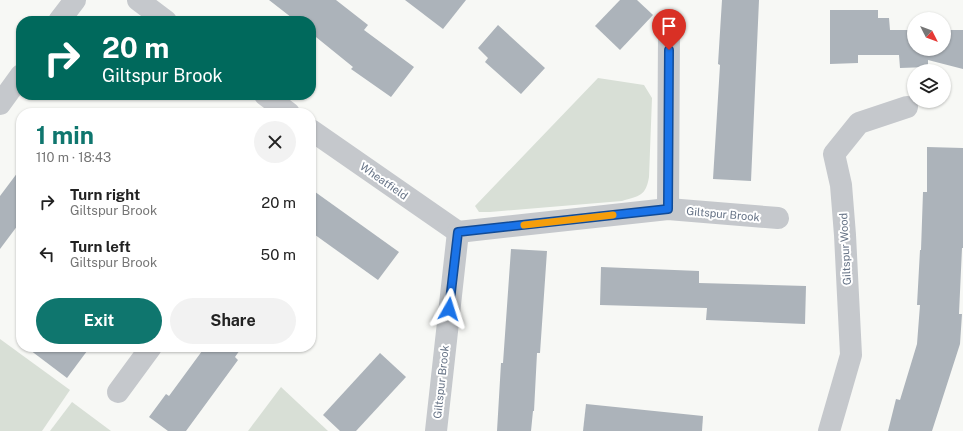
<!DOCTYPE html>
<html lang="en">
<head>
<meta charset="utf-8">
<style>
	:root { --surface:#fff; --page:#f2f2f2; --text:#222; --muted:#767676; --accent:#0f766e }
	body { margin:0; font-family:"Public Sans",sans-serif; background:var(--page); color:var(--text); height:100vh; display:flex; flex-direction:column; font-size:15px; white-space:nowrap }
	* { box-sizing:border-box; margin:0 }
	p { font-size:13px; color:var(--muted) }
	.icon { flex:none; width:22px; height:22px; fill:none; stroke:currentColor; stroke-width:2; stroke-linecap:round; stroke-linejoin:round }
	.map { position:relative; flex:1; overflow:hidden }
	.panel { position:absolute; left:16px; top:108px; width:300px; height:244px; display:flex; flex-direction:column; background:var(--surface); border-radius:16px; box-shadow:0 1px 3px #0004 }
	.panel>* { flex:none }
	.hud { position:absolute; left:16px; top:16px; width:300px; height:84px; border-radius:16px; box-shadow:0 1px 3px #0004; background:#00695c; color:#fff; overflow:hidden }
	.needle { width:26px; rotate:132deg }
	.tools { position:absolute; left:907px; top:12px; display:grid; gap:8px }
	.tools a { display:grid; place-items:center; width:44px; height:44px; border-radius:50%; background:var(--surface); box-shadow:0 1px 3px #0004; font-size:20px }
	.pin { position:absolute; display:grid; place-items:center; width:34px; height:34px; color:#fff; margin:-41px -17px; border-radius:50% 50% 50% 0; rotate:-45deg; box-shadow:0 0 4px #0007 }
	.pin .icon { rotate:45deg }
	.me { position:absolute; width:44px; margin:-22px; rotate:6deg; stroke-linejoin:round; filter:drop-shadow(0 0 3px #0008) }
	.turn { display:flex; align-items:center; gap:14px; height:84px; padding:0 20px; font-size:18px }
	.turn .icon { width:52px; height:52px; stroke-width:2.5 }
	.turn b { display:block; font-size:28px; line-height:34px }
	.round { display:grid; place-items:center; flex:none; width:42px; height:42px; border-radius:21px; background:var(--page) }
	.headline { display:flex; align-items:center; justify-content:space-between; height:68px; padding:0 20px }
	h1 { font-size:24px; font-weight:700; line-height:30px; color:var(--accent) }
	.primary-button { display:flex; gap:8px; margin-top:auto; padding:8px 20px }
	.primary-button a { flex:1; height:46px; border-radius:24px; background:var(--accent); color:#fff; font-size:16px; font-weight:700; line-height:46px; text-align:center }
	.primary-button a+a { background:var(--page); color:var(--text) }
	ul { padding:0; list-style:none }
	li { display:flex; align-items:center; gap:12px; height:52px; padding:0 20px }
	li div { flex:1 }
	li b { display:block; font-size:15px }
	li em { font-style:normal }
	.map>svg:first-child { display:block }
	.green { fill:#d8dfd6 }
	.building { fill:#acb3ba }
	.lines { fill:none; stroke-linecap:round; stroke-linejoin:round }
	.street { stroke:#c5c8cc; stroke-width:22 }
	.route-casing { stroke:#114b97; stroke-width:10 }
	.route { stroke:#1a73e8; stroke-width:7 }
	.slow { stroke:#f59e0b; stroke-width:7 }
	.labels { text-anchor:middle; stroke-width:4; stroke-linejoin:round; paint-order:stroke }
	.street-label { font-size:11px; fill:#667386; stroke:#fff }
</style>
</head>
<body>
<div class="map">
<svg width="963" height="431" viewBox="0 0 963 431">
	<rect width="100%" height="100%" fill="#f7f8f5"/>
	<g class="green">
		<path d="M598,78l46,7 8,13 -3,79c-3,19 -10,19 -27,24l-132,11h-11l-4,-6z"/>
		<path d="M0,339l70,51 -28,41h-42z"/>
		<path d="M281,387l47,44h-80z"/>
		<path d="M72,402l39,29h-61z"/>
	</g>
	<g class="building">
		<path d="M269,0h67l32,25 -4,5 50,37 -23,30 -40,-28 2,-2 -42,-34v-12h-15z"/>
		<path d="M405,0h61l-23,29z"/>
		<path d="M620,0h17l16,15 -33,35 -25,-24z"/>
		<path d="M722,0h37l-8,181 -38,-2 7,-114 -2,-1z"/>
		<path d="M830,10h48v8h11l1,12h24v19h30v-19h19v39l-35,-9v7l-28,1 -1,-13h-41v8l-28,1z"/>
		<path d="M498,25l47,43 -24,26 -36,-32 3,-4 -10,-10z"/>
		<path d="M927,147l36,1v100h-1l-3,66h3l-2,30 -28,87h-44l8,-32 4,1 17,-56 3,-39h-3l3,-55h1l2,-58h4z"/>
		<path d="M21,168v53l-21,28v-53z"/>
		<path d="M311,189l88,63 -21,28 -67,-48z"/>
		<path d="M511,249l36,2 -7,102h-3l-3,58h-1l-2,20h-34l4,-68h2z"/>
		<path d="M601,267l98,4v12l107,3 -1,38 -99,-4 1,-12 -107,-3z"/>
		<path d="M26,347h64l-23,31z"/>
		<path d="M205,347h37l-7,10 3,3 -52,71h-18l-19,-14 17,-23 3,2z"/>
		<path d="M380,353l26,24 -50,54h-16l-17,-16z"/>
		<path d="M586,404l117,12 -1,15h-119z"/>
	</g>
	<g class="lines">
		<g class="street">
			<path d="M138,0l28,21"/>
			<path d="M59,21l16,-21"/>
			<path d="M265,95l24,18"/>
			<path d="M0,104l21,-29"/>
			<path d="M311,130l147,102"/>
			<path d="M668,209l1,-175"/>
			<path d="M458,232l210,-23 110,9"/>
			<path d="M118,392l33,-45"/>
			<path d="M436,431l22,-199"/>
			<path d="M829,431l22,-76 -6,-120 -4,-50 -7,-31 25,-31 48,-16"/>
		</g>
	</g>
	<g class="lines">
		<defs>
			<path id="route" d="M449,309l9,-77 210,-23 1,-159"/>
		</defs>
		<use href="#route" class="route-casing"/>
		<use href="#route" class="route"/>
		<path class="slow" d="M524,225l89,-10"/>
	</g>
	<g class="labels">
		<g class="street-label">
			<text transform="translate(384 181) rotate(35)" y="4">Wheatfield</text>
			<text transform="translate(723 214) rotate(5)" y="4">Giltspur Brook</text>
			<text transform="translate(845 249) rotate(-93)" y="4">Giltspur Wood</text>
			<text transform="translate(441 382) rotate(-84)" y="4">Giltspur Brook</text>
		</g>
	</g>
</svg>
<div class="tools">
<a><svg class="needle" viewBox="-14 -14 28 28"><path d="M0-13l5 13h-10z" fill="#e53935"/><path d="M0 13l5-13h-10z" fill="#767676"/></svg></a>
<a><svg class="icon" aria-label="layers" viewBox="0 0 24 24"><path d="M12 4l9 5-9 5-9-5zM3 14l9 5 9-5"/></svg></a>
</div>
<div class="pin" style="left:669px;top:50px;background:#d93025"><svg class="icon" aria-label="arrive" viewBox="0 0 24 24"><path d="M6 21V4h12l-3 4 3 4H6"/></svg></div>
<svg class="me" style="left:449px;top:309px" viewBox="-20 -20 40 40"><path d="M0-17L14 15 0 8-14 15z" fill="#1a73e8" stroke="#fff" stroke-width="4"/></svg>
<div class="hud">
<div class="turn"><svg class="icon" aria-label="right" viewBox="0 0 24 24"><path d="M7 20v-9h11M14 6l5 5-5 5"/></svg><div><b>20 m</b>Giltspur Brook</div></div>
</div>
<section class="panel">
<div class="headline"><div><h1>1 min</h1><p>110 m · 18:43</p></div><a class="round"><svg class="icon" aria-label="close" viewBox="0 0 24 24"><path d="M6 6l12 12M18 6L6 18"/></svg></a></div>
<ul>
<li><svg class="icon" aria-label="right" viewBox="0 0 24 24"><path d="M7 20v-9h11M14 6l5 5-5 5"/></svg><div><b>Turn right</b><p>Giltspur Brook</p></div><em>20 m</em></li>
<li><svg class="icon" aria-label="left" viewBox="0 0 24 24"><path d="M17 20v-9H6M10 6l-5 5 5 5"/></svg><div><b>Turn left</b><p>Giltspur Brook</p></div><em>50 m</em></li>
</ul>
<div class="primary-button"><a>Exit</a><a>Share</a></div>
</section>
</div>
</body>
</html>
